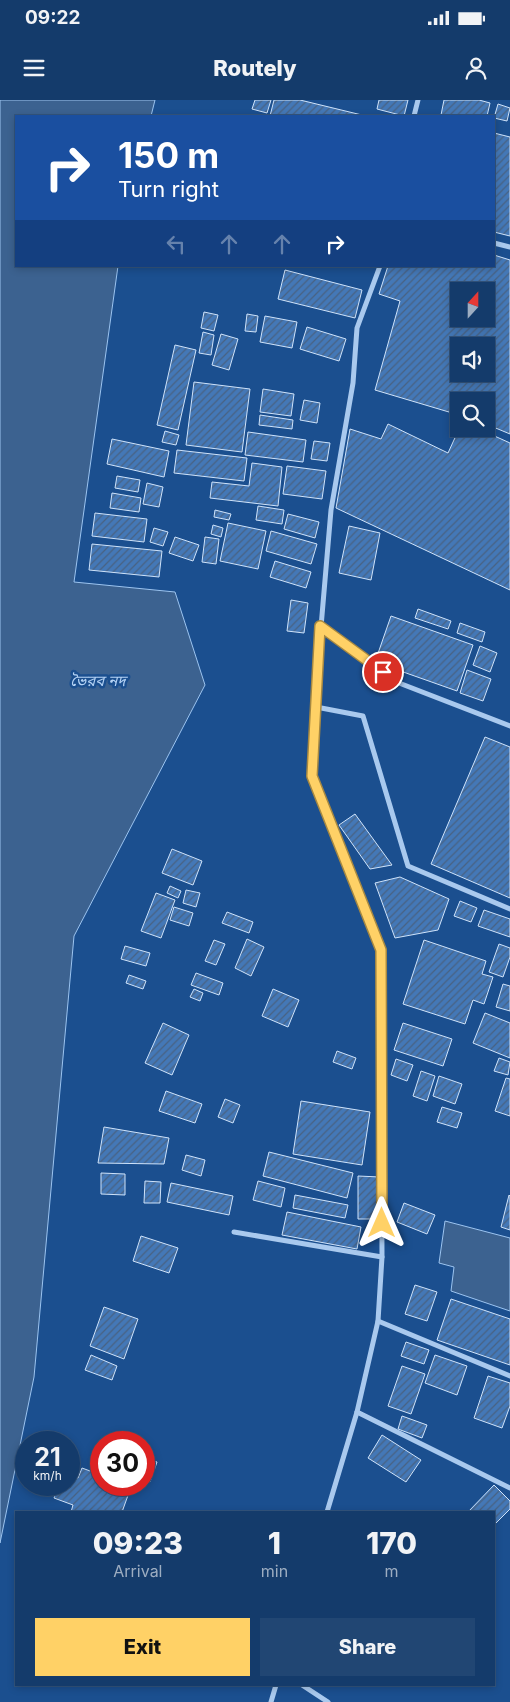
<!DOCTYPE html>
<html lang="en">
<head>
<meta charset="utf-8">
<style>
	:root { --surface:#143b6b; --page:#214673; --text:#f1f3f6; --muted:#9dadc1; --line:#33557e; --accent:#ffd166 }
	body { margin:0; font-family:Inter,"Noto Sans Bengali",sans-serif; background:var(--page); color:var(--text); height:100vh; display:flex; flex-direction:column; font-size:19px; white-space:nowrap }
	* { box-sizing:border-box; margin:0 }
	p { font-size:16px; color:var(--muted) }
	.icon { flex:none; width:28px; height:28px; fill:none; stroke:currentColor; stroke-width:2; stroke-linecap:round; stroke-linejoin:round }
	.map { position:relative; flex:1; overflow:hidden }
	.panel { position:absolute; left:15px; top:1411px; width:480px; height:175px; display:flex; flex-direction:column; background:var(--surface); border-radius:0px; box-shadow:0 2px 8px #0003,0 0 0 1px var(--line) }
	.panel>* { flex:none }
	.banner { position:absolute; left:15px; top:15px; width:480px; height:152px; border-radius:0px; box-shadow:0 2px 8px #0003,0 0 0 1px var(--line); background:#1a4fa0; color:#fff; overflow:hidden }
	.needle { width:32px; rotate:21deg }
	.tools { position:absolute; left:450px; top:182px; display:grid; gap:10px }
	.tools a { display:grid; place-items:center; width:45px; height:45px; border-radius:0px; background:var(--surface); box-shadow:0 2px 8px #0003,0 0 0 1px var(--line); font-size:25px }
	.speed { position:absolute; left:15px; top:1331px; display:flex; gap:10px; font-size:25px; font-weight:700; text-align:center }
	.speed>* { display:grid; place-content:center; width:65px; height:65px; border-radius:50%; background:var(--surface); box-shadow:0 2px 8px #0003,0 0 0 1px var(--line); line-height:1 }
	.speed small { font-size:12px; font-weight:400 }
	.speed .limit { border:8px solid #d22; background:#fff; color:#111 }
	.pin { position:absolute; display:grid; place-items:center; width:42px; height:42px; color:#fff; margin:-21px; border:2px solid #fff; border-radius:50%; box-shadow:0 1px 5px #0007 }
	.me { position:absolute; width:55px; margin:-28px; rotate:0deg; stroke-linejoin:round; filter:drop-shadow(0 0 4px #0008) }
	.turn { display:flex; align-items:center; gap:18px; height:105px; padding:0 20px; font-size:22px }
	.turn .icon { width:65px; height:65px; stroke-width:2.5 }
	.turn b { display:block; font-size:35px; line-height:42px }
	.lanes { display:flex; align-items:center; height:48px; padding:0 20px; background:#0003; justify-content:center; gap:25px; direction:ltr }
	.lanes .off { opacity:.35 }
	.eta { display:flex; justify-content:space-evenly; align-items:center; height:85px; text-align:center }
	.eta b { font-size:30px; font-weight:800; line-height:35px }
	.action { display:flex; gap:10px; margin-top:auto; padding:10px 20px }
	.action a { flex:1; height:58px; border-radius:0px; background:var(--accent); color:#111; font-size:20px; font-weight:800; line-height:58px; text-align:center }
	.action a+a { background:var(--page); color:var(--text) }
	.status { display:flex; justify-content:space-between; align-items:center; height:35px; padding:0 25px; background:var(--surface); direction:ltr }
	.status svg { height:14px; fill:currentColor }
	header { display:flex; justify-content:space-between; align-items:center; height:65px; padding:0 20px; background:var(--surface); font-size:22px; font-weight:800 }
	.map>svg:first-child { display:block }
	.water { fill:#3c6290; stroke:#9cc4f0 }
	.building { fill:url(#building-hatch); stroke:#cfe3fa; fill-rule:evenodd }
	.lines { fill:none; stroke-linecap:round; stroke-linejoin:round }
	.minor { stroke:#a9c9ee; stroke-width:5 }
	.route-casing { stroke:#a68842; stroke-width:12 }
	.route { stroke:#ffd166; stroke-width:9 }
	.labels { text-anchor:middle; stroke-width:5; stroke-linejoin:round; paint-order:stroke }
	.water-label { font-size:15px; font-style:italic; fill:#b5d3f5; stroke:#1b4f8f }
</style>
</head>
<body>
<div class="status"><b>09:22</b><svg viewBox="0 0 49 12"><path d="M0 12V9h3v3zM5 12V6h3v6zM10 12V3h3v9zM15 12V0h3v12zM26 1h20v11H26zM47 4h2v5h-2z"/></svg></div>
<header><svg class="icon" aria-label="menu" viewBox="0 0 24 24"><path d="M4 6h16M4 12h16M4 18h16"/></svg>Routely<svg class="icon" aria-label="person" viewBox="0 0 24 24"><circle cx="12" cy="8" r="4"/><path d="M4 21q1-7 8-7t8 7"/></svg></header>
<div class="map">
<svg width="510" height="1602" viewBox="0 0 510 1602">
	<defs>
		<pattern id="building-hatch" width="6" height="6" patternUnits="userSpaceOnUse" patternTransform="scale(1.25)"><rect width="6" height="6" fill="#4478b7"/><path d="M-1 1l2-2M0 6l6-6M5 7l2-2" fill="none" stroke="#486282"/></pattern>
	</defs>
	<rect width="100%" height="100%" fill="#1b4f8f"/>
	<g class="water">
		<path d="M0,0h155l-4,16h-135v150h102l-44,316 101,10 30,93 -131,251 -40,441 -34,166z"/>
		<path d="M445,1121l65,17v73l-59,-20 3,-24 -15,-4z"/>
	</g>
	<g class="building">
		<path d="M255,0h16l-4,13 -15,-4z"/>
		<path d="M274,0h26l66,16h-96z"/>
		<path d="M379,0h29l-4,16 -27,-7z"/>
		<path d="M444,0h35l11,3 -3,13h-40l-6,-1z"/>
		<path d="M498,4l12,4 -3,13 -13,-3z"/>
		<path d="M494,33l16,4v99l-16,-4z"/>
		<path d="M494,155l16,5v174l-24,-10v-23h-27v14l-84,-25 25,-89 -21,-7 9,-28h106zM459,191h27v28h-27zM459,246h27v28h-27z"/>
		<path d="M285,170l77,20 -7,28 -77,-19z"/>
		<path d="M204,212l14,3 -4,16 -13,-3z"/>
		<path d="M247,214l11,2 -2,16 -11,-1z"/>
		<path d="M265,216l32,6 -5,26 -32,-6z"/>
		<path d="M307,227l39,12 -7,22 -39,-12z"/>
		<path d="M203,232l11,3 -3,20 -12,-2z"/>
		<path d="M221,234l17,5 -9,31 -17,-5z"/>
		<path d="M175,245l21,5 -18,80 -21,-5z"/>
		<path d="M194,282l56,7 -8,63 -56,-7z"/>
		<path d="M263,289l31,5 -3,22 -31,-4z"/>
		<path d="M304,300l16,3 -3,20 -17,-3z"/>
		<path d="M260,315l33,5 -1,9 -33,-4z"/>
		<path d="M388,324l60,29 11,-24h20l31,14v147l-174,-82 14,-79 31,10z"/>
		<path d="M165,331l14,4 -3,10 -14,-3z"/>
		<path d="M248,332l58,8 -3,22 -58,-7z"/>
		<path d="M112,339l57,12 -5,26 -57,-13z"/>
		<path d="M314,341l16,2 -3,18 -16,-2z"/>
		<path d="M177,350l70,8 -3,23 -70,-8z"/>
		<path d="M252,363l30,4 -4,39 -68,-8 2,-16 37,4z"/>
		<path d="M287,366l39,5 -4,28 -39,-5z"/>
		<path d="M117,376l23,4 -2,12 -23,-4z"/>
		<path d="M147,383l16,4 -4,20 -16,-3z"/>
		<path d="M112,393l29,5 -2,14 -29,-4z"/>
		<path d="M258,406l26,4 -2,14 -26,-4z"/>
		<path d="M215,410l16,4 -2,6 -15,-3z"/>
		<path d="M95,413l52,6 -3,23 -52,-6z"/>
		<path d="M288,414l31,8 -4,16 -31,-9z"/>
		<path d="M228,423l38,8 -8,38 -38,-8z"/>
		<path d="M213,425l10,3 -2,9 -10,-3z"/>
		<path d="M349,426l31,7 -9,47 -32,-7z"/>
		<path d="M154,428l14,4 -5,14 -13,-4z"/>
		<path d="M271,431l46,13 -6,20 -45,-13z"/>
		<path d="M175,437l24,8 -6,16 -24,-8z"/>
		<path d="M205,437l14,2 -3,25 -14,-2z"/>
		<path d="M92,444l70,7 -3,26 -70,-7z"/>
		<path d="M275,461l36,11 -5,16 -36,-11z"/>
		<path d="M291,500l17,3 -4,30 -17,-2z"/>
		<path d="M418,509l33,12 -3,8 -33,-11z"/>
		<path d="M391,516l82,29 -16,46 -82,-29z"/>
		<path d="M460,523l25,9 -3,10 -25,-9z"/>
		<path d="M480,546l17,7 -7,19 -17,-7z"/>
		<path d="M467,570l24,9 -8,22 -23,-8z"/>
		<path d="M485,637l25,10v151l-79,-34z"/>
		<path d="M355,714l37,51 -22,4 -31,-44z"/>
		<path d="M172,749l30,12 -9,24 -31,-12z"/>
		<path d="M400,777l49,22 -11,31 -43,8 -20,-55z"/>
		<path d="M170,786l11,5 -3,7 -11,-5z"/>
		<path d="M186,790l14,3 -4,14 -13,-4z"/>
		<path d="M156,793l19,7 -14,38 -20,-7z"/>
		<path d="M460,801l17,7 -6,14 -17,-6z"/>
		<path d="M174,807l19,6 -4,13 -19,-6z"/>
		<path d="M484,810l26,9v18l-32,-11z"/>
		<path d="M227,812l26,10 -4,11 -27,-10z"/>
		<path d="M247,839l17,8 -13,29 -16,-8z"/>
		<path d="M214,840l11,4 -9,21 -11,-4z"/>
		<path d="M424,840l62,21 -4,13 11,3 -9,27 -11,-4 -8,24 -62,-20z"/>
		<path d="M499,844l11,4v9l-7,20 -14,-5z"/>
		<path d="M125,846l25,7 -4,13 -25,-7z"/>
		<path d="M196,873l27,10 -4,12 -28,-10z"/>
		<path d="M129,875l17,6 -3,8 -17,-6z"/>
		<path d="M503,884l7,2v25l-14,-4z"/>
		<path d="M194,889l9,4 -3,8 -10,-4z"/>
		<path d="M273,889l26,11 -11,27 -26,-11z"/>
		<path d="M485,913l25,10v35l-37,-15z"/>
		<path d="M163,923l26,12 -17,40 -27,-12z"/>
		<path d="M403,923l49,16 -9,27 -49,-16z"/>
		<path d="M337,951l19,7 -4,11 -19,-7z"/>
		<path d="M499,958l11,4 -2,13 -14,-4z"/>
		<path d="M396,959l17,6 -6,16 -16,-6z"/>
		<path d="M421,971l14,5 -8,25 -14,-5z"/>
		<path d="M439,976l23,8 -7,20 -22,-8z"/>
		<path d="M506,978l4,1v37l-15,-5z"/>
		<path d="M166,991l36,13 -7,19 -36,-12z"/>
		<path d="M225,999l15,6 -7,18 -15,-6z"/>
		<path d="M301,1001l69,11 -8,53 -69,-11z"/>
		<path d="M442,1007l20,6 -5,15 -20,-6z"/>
		<path d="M104,1027l65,11 -5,26 -66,-1z"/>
		<path d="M269,1052l84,21 -6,25 -84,-22z"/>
		<path d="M186,1055l19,5 -4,16 -19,-6z"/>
		<path d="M101,1073l24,1v21l-24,-1z"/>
		<path d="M358,1076l22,1v42h-22z"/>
		<path d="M145,1081l16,1 -1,21h-16z"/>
		<path d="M258,1081l27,7 -4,19 -28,-7z"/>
		<path d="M171,1083l62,13 -4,19 -62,-13z"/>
		<path d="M295,1095l53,10 -3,13 -52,-10z"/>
		<path d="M509,1095l1,1v34l-9,-3z"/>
		<path d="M404,1103l31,12 -8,19 -30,-12z"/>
		<path d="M287,1112l74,15 -4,22 -75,-14z"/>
		<path d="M141,1136l37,12 -9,25 -36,-12z"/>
		<path d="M415,1185l22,7 -10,29 -22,-7z"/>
		<path d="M451,1199l59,20v46l-73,-25z"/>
		<path d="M104,1207l34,12 -14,40 -34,-13z"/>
		<path d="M406,1242l23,8 -5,14 -23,-8z"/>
		<path d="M91,1255l26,11 -5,14 -27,-10z"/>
		<path d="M435,1255l32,11 -10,29 -32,-12z"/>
		<path d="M402,1266l23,8 -14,40 -23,-8z"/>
		<path d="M488,1276l22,7v23l-8,22 -28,-10z"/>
		<path d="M402,1316l25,9 -5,13 -24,-9z"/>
		<path d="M382,1335l39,25 -15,22 -38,-24z"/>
		<path d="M144,1358l13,4 -7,20 -6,-3z"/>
		<path d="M82,1368l19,7v10h26l4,2 -9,25h-51l2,-7 -19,-7 5,-13h10v-10l9,3z"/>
		<path d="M494,1385l16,16v8l-16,16v-13h-26z"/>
	</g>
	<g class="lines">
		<g class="minor">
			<path d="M414,16l4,-16"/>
			<path d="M494,143l16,4"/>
			<path d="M321,527l78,56 111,43"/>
			<path d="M316,607l47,9 45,150 102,43"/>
			<path d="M234,1132l148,25"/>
			<path d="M378,1221l132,55"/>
			<path d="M357,1312l153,76"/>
			<path d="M327,1412l30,-100 21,-91 4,-64 -1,-307 -69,-174 9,-149 10,-117 22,-127 4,-55 23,-62"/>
			<path d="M302,1585l26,17"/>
			<path d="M271,1602l5,-17"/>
		</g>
	</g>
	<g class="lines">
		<defs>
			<path id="route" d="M382,1123l-1,-273 -69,-174 8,-150 63,46"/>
		</defs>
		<use href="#route" class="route-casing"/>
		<use href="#route" class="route"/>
	</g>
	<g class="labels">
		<g class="water-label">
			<text x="98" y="586">ভৈরব নদ</text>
		</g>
	</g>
</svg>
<div class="tools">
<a><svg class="needle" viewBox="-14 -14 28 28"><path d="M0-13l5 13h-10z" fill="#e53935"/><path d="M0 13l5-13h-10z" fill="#9dadc1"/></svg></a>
<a><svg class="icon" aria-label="sound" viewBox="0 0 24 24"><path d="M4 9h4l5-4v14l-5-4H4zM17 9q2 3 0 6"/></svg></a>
<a><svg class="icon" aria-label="search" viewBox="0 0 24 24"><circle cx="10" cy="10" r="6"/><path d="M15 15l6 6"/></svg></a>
</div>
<div class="speed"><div>21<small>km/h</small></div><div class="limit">30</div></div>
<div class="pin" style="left:383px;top:572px;background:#d93025"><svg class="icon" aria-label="arrive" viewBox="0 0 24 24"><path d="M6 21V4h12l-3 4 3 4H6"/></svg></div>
<svg class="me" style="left:382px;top:1123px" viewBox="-20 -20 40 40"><path d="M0-17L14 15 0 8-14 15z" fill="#ffd166" stroke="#fff" stroke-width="4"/></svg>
<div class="banner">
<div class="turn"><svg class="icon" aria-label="right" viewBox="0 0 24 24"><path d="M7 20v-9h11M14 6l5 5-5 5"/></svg><div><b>150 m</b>Turn right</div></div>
<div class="lanes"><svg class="icon off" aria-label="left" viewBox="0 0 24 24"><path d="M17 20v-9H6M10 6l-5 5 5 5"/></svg><svg class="icon off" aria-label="ahead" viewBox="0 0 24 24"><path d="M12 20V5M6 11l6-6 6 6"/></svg><svg class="icon off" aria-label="ahead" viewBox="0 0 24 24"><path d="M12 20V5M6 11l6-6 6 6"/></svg><svg class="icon" aria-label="right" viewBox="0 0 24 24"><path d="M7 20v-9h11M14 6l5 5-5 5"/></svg></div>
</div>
<section class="panel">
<div class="eta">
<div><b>09:23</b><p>Arrival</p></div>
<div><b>1</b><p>min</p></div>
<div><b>170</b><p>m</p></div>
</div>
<div class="action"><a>Exit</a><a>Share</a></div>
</section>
</div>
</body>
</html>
